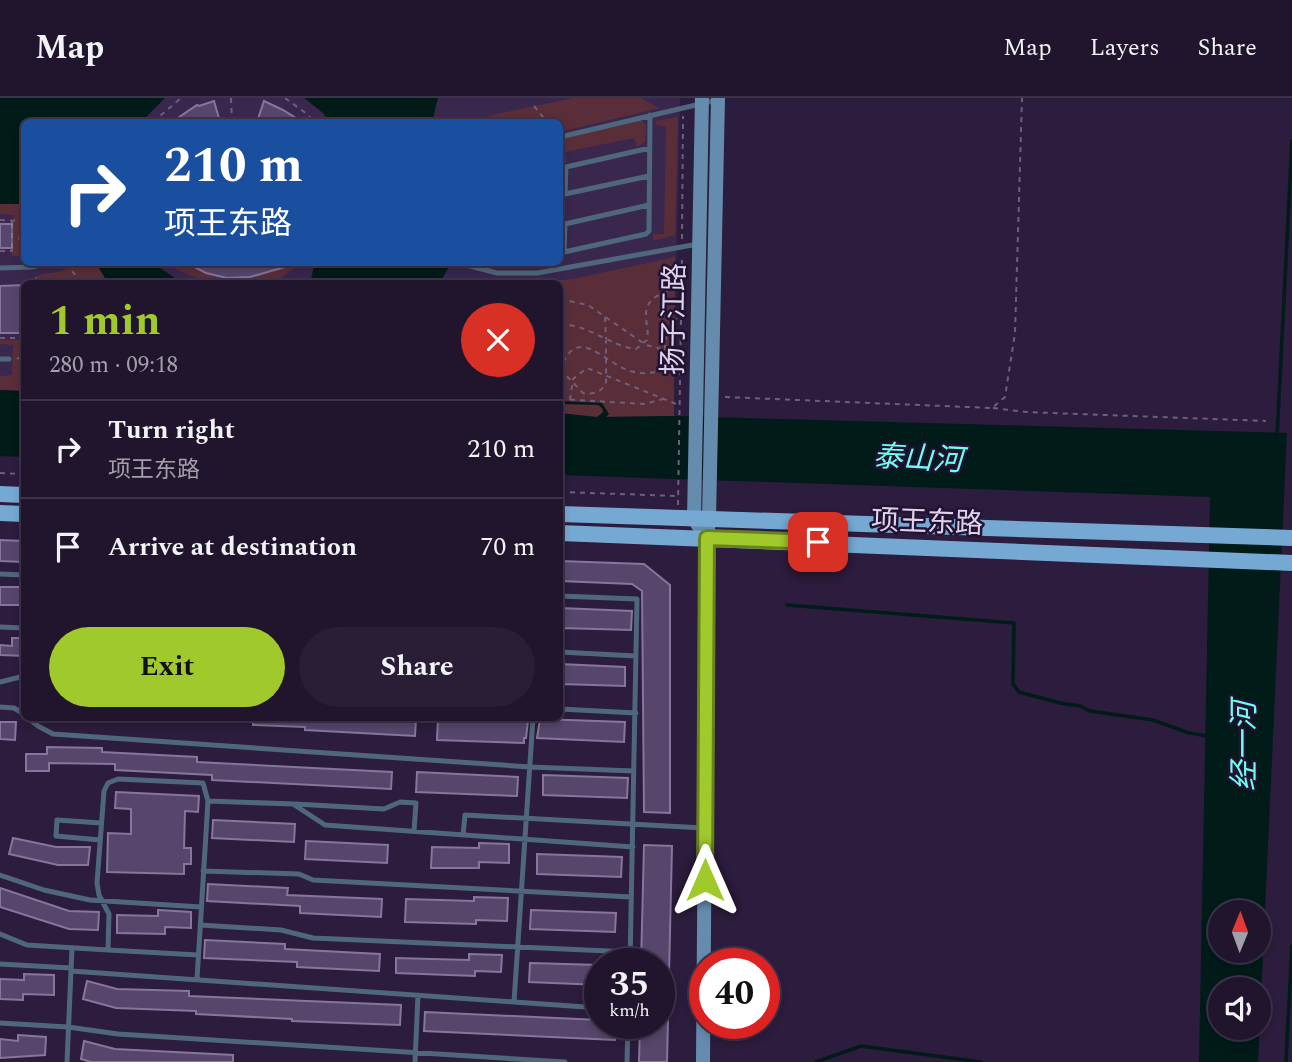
<!DOCTYPE html>
<meta charset="utf-8">
<style>
body{margin:0;font-family:Spectral,"Noto Sans SC",serif;background:#291e36;color:#f1f3f6;height:100vh;display:flex;flex-direction:column;font-size:26px;white-space:nowrap}
*{box-sizing:border-box;margin:0}
p{font-size:23px;color:#a29faa}
.icon{flex:none;width:38px;height:38px;fill:none;stroke:currentColor;stroke-width:2;stroke-linecap:round;stroke-linejoin:round}
.map{position:relative;flex:1;overflow:hidden}
.drawer{position:absolute;left:21px;top:182px;width:542px;height:441px;display:flex;flex-direction:column;background:#21152e;border-radius:10px;box-shadow:0 4px 10px #0003,0 0 0 2px #3e344a}
.drawer>*{flex:none}
.hud{position:absolute;left:21px;top:21px;width:542px;height:147px;border-radius:10px;box-shadow:0 4px 10px #0003,0 0 0 2px #3e344a;background:#1a4fa0;color:#fff;overflow:hidden}
.needle{width:46px;rotate:1deg}
.tools{position:absolute;left:1208px;top:802px;display:grid;gap:14px}
.tools a{display:grid;place-items:center;width:63px;height:63px;border-radius:50%;background:#21152e;box-shadow:0 4px 10px #0003,0 0 0 2px #3e344a;font-size:35px}
.speed{position:absolute;left:584px;top:850px;display:flex;gap:14px;font-size:35px;font-weight:700;text-align:center}
.speed>*{display:grid;place-content:center;width:91px;height:91px;border-radius:50%;background:#21152e;box-shadow:0 4px 10px #0003,0 0 0 2px #3e344a;line-height:1}
.speed small{font-size:18px;font-weight:400}
.speed .limit{border:10px solid #d22;background:#fff;color:#111}
.pin{position:absolute;display:grid;place-items:center;width:60px;height:60px;color:#fff;margin:-30px;border-radius:14px;box-shadow:0 4px 10px #0006}
.me{position:absolute;width:77px;margin:-38px;rotate:0deg;stroke-linejoin:round;filter:drop-shadow(0 0 5px #0008)}
.turn{display:flex;align-items:center;gap:24px;height:147px;padding:0 28px;font-size:32px}
.turn .icon{width:91px;height:91px;stroke-width:2.5}
.turn b{display:block;font-size:49px;line-height:60px}
.round{display:grid;place-items:center;flex:none;width:74px;height:74px;border-radius:37px;background:#291e36}
.summary{display:flex;align-items:center;justify-content:space-between;height:119px;padding:0 28px}
h1{font-size:42px;font-weight:700;line-height:52px;color:#a0c92c}
.action{display:flex;gap:14px;margin-top:auto;padding:14px 28px}
.action a{flex:1;height:80px;border-radius:42px;background:#a0c92c;color:#111;font-size:28px;font-weight:700;line-height:80px;text-align:center}
.action a+a{background:#291e36;color:#f1f3f6}
ul{padding:0;list-style:none}
li{display:flex;align-items:center;gap:21px;height:98px;padding:0 28px;border-top:2px solid #3e344a}
li div{flex:1}
li b{display:block;font-size:26px}
li em{font-style:normal}
header{display:flex;align-items:center;gap:42px;box-sizing:border-box;height:98px;padding:0 35px;background:#21152e;border-bottom:2px solid #3e344a}
header strong{font-size:33px}
nav{display:flex;gap:38px;margin-inline-start:auto;font-size:24px}
.map>svg:first-child{display:block}
</style>
<header>
<strong>Map</strong>
<nav><a>Map</a><a>Layers</a><a>Share</a></nav>
</header>
<div class="map">
<svg width="1292" height="964" viewBox="0 0 1292 964">
<rect width="100%" height="100%" fill="#2c1c3d"/>
<path fill="#39274e" fill-rule="evenodd" d="M0,0h680l-7,318 -82,1 -31,-4v-129h-536v107l-24,-1zM24,24h536v140h-536z"/>
<path fill="#5a2e39" d="M573,0h68l18,10 -99,24v-10h-72v-6z
M678,19l-3,118 -22,6v-7h11l2,-108 -10,-1 -1,-4z
M639,23h4l3,5 -1,16 -8,5 -3,-9 -69,14 2,9 -5,6 -2,22v-48l9,-4z
M0,106h24v52h-12l1,-41 -13,-1z
M675,159l-1,159 -83,1 -31,-4v-129h-38l51,-5z
M83,165h13l12,20h-70v-8l24,-4z
M168,165c22,-2 36,13 59,15 29,3 49,-15 75,-15l-23,16 -13,5 -57,-1 -31,-13z
M0,242h24v51l-24,-1v-14l12,-1 1,-30 -13,-1z"/>
<path fill="#001b18" fill-rule="evenodd" d="M0,0h165l-24,24h-117v82h-24z
M304,0h134l-6,24h-102l-7,-9z
M315,164h136v1l-11,20h-130z
M96,165h57l29,20h-74z
M0,292l24,1v66l-24,-1z
M560,303l42,2 7,11 -3,3 68,-1 613,17 -29,629h-59l11,-565 -650,-22v-62l37,4 6,-5 -1,-4 -4,-3 -38,-1zM1220,814h38v38h-38zM1220,891h38v38h-38z"/>
<g fill="none" stroke-linecap="round" stroke-linejoin="round">
<path stroke="#001b18" stroke-width="3.5" d="M1277,339l15,-296
M787,507l227,18 -1,61 6,8 41,11 20,3 10,5 63,9 36,13 19,3
M816,964l45,-16 120,16
M1286,964l6,-116"/>
</g>
<path fill="#56466b" stroke="#86759c" stroke-width="2" d="M214,3l6,21h-48l25,-17 2,1z
M264,3l19,9 19,12h-45z
M0,126h12v24h-12z
M185,164h106l1,3 -42,12 -23,1 -21,-5z
M24,187v48h-24v-47z
M0,442l24,1v21l-24,-1z
M560,463l84,3 26,21v228l-26,-1 -2,-221 -10,-7 -72,-3z
M0,489h24v18h-24z
M560,510l72,3 -1,19 -71,-2z
M12,540h12v18l-24,-1v-10l12,1z
M560,566l65,3v19l-65,-2z
M253,620l163,1 -1,17 -110,-6v-3l-52,-2z
M438,620l90,3 -2,17h-2v5l-87,-3z
M540,621l85,3 -1,20 -87,-4z
M0,624h16l-1,18 -15,-1z
M47,649l55,1v4l95,5v5l195,10 -1,17 -179,-9v-5l-97,-5v-6l-66,-1v8h-23v-17h21z
M417,674l101,5 -1,19 -101,-4z
M543,677l85,3 -1,20 -84,-3z
M116,694l83,4 -1,16 -13,-1 -1,37h7v16h-7v10l-77,-2 1,-39 23,1v-25l-16,-1z
M213,722l82,4 -1,18 -82,-4z
M13,740l43,9h34l-2,18h-30l-49,-11z
M306,743l82,4 -1,18 -82,-4z
M479,745l30,1v19l-30,-1v6h-48l1,-21 47,1z
M644,747l28,1 -5,216h-28l1,-38h20v-60h-19z
M537,756l85,3 -1,20 -84,-3z
M208,786l80,4 -1,7 95,4 -1,18 -81,-4v-7l-93,-5z
M0,790l69,23 30,1 -1,18 -29,-1 -69,-22z
M474,799l34,1 -1,23 -31,-1v4l-71,-2 1,-23 68,2z
M158,812l33,2v16l-26,-1v7l-48,-1v-18l41,1z
M531,812l85,3 -1,19 -85,-3z
M205,842l80,4v5l95,5 -1,17 -82,-4v-5l-93,-4z
M469,856l33,1 -1,17 -26,-1v5l-79,-3v-15l73,2z
M530,865l70,2v20l-71,-3z
M24,876l30,1v20l-31,-1v6l-23,-1v-20l24,1z
M87,883l30,8 72,2v5l212,9 -1,20 -108,-4v-2l-96,-5v-3l-80,-3 -33,-9z
M425,914l175,8v4h16l-1,16 -191,-9z
M18,937l28,2 -1,18 -45,3v-19l18,2z
M84,943l31,8 118,6v7h-142l-10,-3z"/>
<g fill="none" stroke-linecap="round" stroke-linejoin="round">
<path stroke="#6e607d" stroke-width="2" stroke-dasharray="5 5" stroke-linecap="butt" d="M231,0l1,24
M285,0l22,16 7,8
M534,8l13,16
M153,24l28,-24
M24,120l-5,20 5,12
M0,122l21,1
M682,141l1,-123
M0,153h12v-30
M65,166l18,19
M36,179l2,7
M560,201l28,6 58,40 34,9
M605,219l1,22
M560,229c18,-9 51,20 76,22l11,-9c2,-8 -1,-15 -1,-24 -1,-19 18,-25 34,-27
M0,240h24
M665,252c0,-16 3,-24 15,-35
M17,261l7,-5
M560,274c16,-53 45,-6 74,0 7,2 15,1 22,0 12,-2 12,-10 12,-21
M725,299l267,11 13,-11 10,-64 7,-235
M560,301l85,5 18,-5
M570,302l3,-21 14,-11 92,37
M993,310l33,4 240,9
M0,375l24,1
M560,394l118,4
M678,407l4,-249"/>
<path stroke="#4f677c" stroke-width="5" d="M560,39l157,-37
M649,78l-84,18 1,-27 84,-19
M649,107l-84,19 -1,28 82,-18 3,-3 1,-116
M455,164l42,11h40l161,-29
M0,170l32,-1 24,-5
M0,261h9
M0,476l24,1
M560,498l77,3 -7,365
M0,529l24,1
M560,554l76,4
M0,584l24,-6
M0,609l14,1 10,6
M560,611l76,4
M28,620l10,8 15,8 477,33 104,4
M208,703l85,3 32,21 308,22
M295,706l89,5 16,-7 16,1 -2,28
M463,737l2,-20 238,13
M100,742l-44,-4 1,-16 44,3
M203,773l96,3 14,6 318,17
M0,777l44,15 46,10 111,7
M200,827l81,5 32,8 317,14
M0,836l27,11 81,5 1,-36 -10,-19 -2,-12 7,-92 4,-8 10,-4 85,4 5,18 -11,178
M108,852l90,5
M0,866l71,4
M71,873l443,31 19,-284
M514,904l86,6
M0,925l68,4 50,7 447,28
M67,964l5,-114
M415,964l3,-67
M627,964l1,-38"/>
<path stroke="#658cad" stroke-width="14" d="M700,430l-6,-9 8,-421
M703,964l4,-524 2,-19 9,-421"/>
<path stroke="#75a9d3" stroke-width="16" d="M0,396l24,1
M0,415l24,1
M560,416l732,24
M560,435l732,30"/>
<path stroke="#6e607d" stroke-width="2" stroke-dasharray="5 5" stroke-linecap="butt" d="M560,271l23,24c10,2 19,-1 23,-10v-43"/>
</g>
<g fill="none" stroke-linecap="round" stroke-linejoin="round">
<defs>
<path id="route" d="M705,782l2,-342 111,4"/>
</defs>
<use href="#route" stroke="#68831d" stroke-width="18"/>
<use href="#route" stroke="#a0c92c" stroke-width="12"/>
</g>
<g text-anchor="middle" stroke-width="5" stroke-linejoin="round" paint-order="stroke">
<g font-size="28" fill="#ddd4ea" stroke="#221233">
<text transform="translate(673 221) rotate(-89)" y="10">扬子江路</text>
<text transform="translate(927 423) rotate(2)" y="10">项王东路</text>
</g>
<g font-size="30" font-style="italic" fill="#6effec" stroke="#221233">
<text transform="translate(918 360) rotate(3)" y="10">泰山河</text>
<text transform="translate(1244 648) rotate(-90)" y="10">经一河</text>
</g>
</g>
</svg>
<div class="tools">
<a><svg class="needle" viewBox="-14 -14 28 28"><path d="M0-13l5 13h-10z" fill="#e53935"/><path d="M0 13l5-13h-10z" fill="#a29faa"/></svg></a>
<a><svg class="icon" aria-label="sound" viewBox="0 0 24 24"><path d="M4 9h4l5-4v14l-5-4H4zM17 9q2 3 0 6"/></svg></a>
</div>
<div class="speed"><div>35<small>km/h</small></div><div class="limit">40</div></div>
<div class="pin" style="left:818px;top:444px;background:#d93025"><svg class="icon" aria-label="arrive" viewBox="0 0 24 24"><path d="M6 21V4h12l-3 4 3 4H6"/></svg></div>
<svg class="me" style="left:705px;top:782px" viewBox="-20 -20 40 40"><path d="M0-17L14 15 0 8-14 15z" fill="#a0c92c" stroke="#fff" stroke-width="4"/></svg>
<div class="hud">
<div class="turn"><svg class="icon" aria-label="right" viewBox="0 0 24 24"><path d="M7 20v-9h11M14 6l5 5-5 5"/></svg><div><b>210 m</b>项王东路</div></div>
</div>
<section class="drawer">
<div class="summary"><div><h1>1 min</h1><p>280 m · 09:18</p></div><a class="round" style="background:#d93025;color:#fff"><svg class="icon" aria-label="close" viewBox="0 0 24 24"><path d="M6 6l12 12M18 6L6 18"/></svg></a></div>
<ul>
<li><svg class="icon" aria-label="right" viewBox="0 0 24 24"><path d="M7 20v-9h11M14 6l5 5-5 5"/></svg><div><b>Turn right</b><p>项王东路</p></div><em>210 m</em></li>
<li><svg class="icon" aria-label="arrive" viewBox="0 0 24 24"><path d="M6 21V4h12l-3 4 3 4H6"/></svg><div><b>Arrive at destination</b></div><em>70 m</em></li>
</ul>
<div class="action"><a>Exit</a><a>Share</a></div>
</section>
</div>
